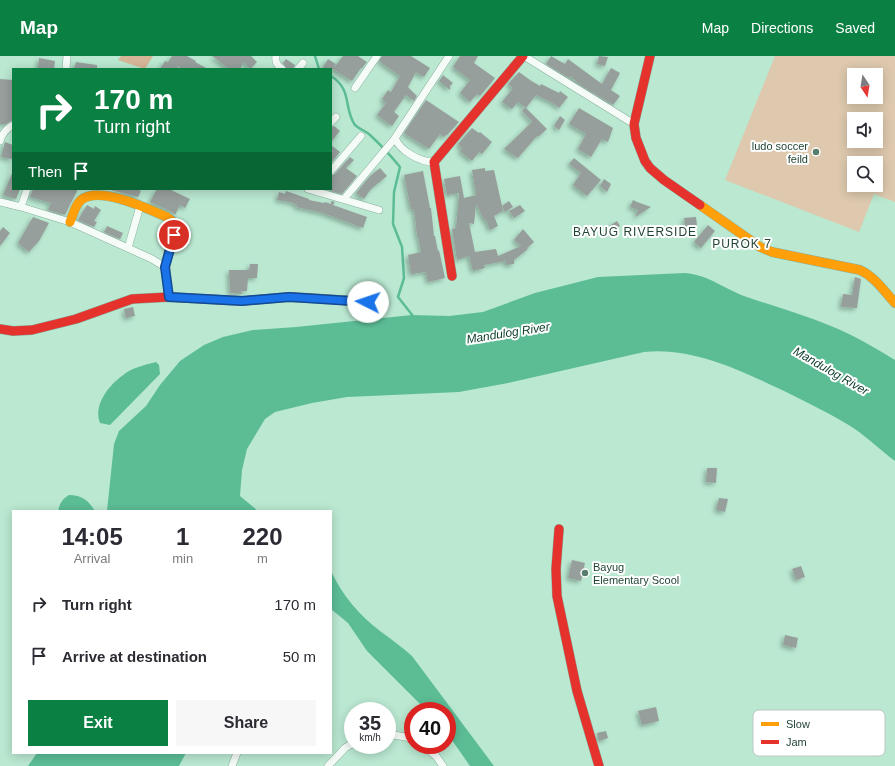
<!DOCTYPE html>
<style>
body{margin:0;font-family:Helvetica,sans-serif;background:#f7f7f7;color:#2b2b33;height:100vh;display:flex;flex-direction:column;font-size:15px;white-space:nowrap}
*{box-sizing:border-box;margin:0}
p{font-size:13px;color:#7c7c81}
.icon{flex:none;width:22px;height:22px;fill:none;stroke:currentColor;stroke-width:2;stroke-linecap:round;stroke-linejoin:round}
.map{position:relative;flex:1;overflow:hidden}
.side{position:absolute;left:12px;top:454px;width:320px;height:244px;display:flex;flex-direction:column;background:#fff;border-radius:0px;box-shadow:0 2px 10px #0003}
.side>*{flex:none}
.hud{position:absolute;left:12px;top:12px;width:320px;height:122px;border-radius:0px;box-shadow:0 2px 10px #0003;background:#0b8043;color:#fff;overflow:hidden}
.needle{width:26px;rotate:168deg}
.tools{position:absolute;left:847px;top:12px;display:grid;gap:8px}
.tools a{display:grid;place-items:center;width:36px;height:36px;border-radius:0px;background:#fff;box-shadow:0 2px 10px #0003;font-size:20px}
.speed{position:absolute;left:344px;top:646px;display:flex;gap:8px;font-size:20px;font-weight:700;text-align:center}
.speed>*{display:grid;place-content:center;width:52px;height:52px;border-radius:50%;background:#fff;box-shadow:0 2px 10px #0003;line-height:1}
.speed small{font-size:10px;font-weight:400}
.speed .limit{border:6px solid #d22;background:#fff;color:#111}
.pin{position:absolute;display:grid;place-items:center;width:34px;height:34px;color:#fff;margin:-17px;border:2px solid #fff;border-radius:50%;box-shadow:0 1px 4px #0007}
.me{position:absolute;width:44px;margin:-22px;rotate:274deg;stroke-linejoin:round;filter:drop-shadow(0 0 3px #0008)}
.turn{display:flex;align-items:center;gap:14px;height:84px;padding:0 16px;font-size:18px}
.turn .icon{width:52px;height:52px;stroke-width:2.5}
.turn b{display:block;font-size:28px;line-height:34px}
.then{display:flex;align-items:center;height:38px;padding:0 16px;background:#0003;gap:8px;font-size:15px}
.eta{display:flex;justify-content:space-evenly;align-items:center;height:68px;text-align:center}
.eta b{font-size:24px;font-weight:700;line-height:28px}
.cta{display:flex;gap:8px;margin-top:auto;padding:8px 16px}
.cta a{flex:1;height:46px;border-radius:0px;background:#0b8043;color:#fff;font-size:16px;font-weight:700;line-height:46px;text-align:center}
.cta a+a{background:#f7f7f7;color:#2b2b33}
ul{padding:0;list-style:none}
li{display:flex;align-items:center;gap:12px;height:52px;padding:0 16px}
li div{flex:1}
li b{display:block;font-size:15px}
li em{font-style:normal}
header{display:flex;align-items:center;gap:24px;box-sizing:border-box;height:56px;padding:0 20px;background:#0b8043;color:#fff}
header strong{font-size:19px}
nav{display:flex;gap:22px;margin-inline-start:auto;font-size:14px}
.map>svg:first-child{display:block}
</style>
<header>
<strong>Map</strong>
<nav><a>Map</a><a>Directions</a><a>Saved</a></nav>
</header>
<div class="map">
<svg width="895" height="710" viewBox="0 0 895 710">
<defs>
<filter id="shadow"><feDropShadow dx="-2.5" dy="2.5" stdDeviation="2" flood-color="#0004"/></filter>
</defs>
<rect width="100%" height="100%" fill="#bae8d1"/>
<path fill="#dec9ae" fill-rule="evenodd" d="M775,0h120v146l-21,-8 -15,38 -134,-52zM854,19h22v22h-22zM854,63h22v22h-22zM854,107h22v22h-22z"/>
<path fill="#d5b697" d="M121,0h32l-8,13 -27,-9z"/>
<path fill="#5cbd95" d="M685,217c23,2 38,15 59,23 29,10 58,18 87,30 22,9 43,21 64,34v101c-16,-12 -31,-27 -48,-37 -22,-13 -45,-24 -67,-35 -43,-20 -89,-42 -136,-37l-136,31 -49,9 -112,5 -35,6 -37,9 -10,7 -18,30 -5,21 -2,26 18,15h-151l7,-67 5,-13 27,-25 14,-21 20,-24 24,-16 19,-8 30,-7 43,-3 116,-12 37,1 34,-4 52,-19 63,-16z
M156,306l3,3 1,9 -50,51 -10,-2c-7,-17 8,-37 22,-47 9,-8 22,-11 34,-14z
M69,439c13,0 20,6 26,16h-37c2,-8 4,-12 11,-16z
M331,515c11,24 28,44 49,60 11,8 22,16 32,25l82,110h-24l-23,-33v-22h-20l-60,-60 -19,-28 -17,-14z
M37,697h149l-7,13h-151z"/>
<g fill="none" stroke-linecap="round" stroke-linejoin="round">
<path stroke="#5cbd95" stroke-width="2.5" d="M315,0l4,13
M331,20c22,14 12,32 24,49 4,4 11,6 15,10 11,10 21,21 30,32l-6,25 -1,32 9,23 2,31 -6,19 15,19"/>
</g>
<path fill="#979f9d" filter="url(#shadow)" d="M172,0h15l9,5 -1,1 13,7h-25l-5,-3 -1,1 4,2h-21l5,-8 3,1z
M212,0h39l6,6 -7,7 -6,-7 -4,7h-11z
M343,0h15l9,6 -5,6h-1l-9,13 -19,-12z
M382,0h29l19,12 -6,9 -8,-5 -8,15 9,9 -3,5 -8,-6 -12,17 5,4 -7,10 -15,-11 9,-12 -4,-4 6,-9 3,2 9,-16 -21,-15z
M460,0h18l-4,7 21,15 -15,18 -3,-2 -7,8 -10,-9 10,-13 -17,-13z
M551,0l14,8 3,-5 34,25 9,-16 9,5 -9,17 9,6 -7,9 -33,-20 -10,-9 -1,2 -23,-14z
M599,0l9,1 -3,9 -8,-2z
M39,2l16,3 -1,8h-16z
M286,3l9,6 -2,4h-6l-4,-6z
M328,3l8,5 -3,5h-11z
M76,6l21,3v4h-23z
M519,16l11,8 10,6 1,-2 18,9 1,-2 8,6 -9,11 -6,-5 -17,-8 -10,13 21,21 -9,8 -1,-1 -19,22 -14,-9 28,-27 -10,-11 3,-4 -7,-5 -6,7 -10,-7 11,-14 -5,-4z
M443,19l10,8 -3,3v4l-11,-9z
M0,23l13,1v40l-7,4h-6z
M426,44l33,22 -12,13h-1l-2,2 -4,-3 -11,15 -25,-16z
M579,52l34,20 -5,14 -6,-3 -11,18 -13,-8 8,-15 -17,-10z
M560,60l5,4 -6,10 -5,-4z
M334,70l6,5 -9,11v-15z
M472,72l7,5 1,-1 12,10 -10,12 -3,-2 -7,9 -12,-10 2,-3 -4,-4z
M5,86l8,3 -1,14 -11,-2z
M331,89l9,7 -9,11z
M350,101l4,3 -8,8 11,8 -15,18 -11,-3v-15l4,-2z
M574,102l27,22 -14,16 -14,-11 8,-12 -12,-9z
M380,112l7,8 -16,13 -7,10 -8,-6 14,-17z
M485,112v3l9,-1 8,36 7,-5 4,6 -8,5 -3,-6 1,5 -9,5 4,10 -8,4 -4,-10 -1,1 -9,-17 -2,20 -5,-1 6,29 21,-3 2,7 23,-10 -7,-6 9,-11 11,13 -7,6 1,1 -14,11v4l-8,1v-4l-22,4 1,3 -12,3 -4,-15 -12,4 -5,-31 4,-1 3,-35 -12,2 -3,-16 16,-3 4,22 12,-3 -4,-25z
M13,115v18h7l-4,10 -13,-4z
M423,115l7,37h1l3,28h1l3,15 1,-1 6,28 -17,4 -2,-10 -15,2 -3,-19 13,-3 -3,-16h-1l-3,-27 -3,1 -7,-35z
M604,123l7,5 -4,8 -7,-6z
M33,133h45l-13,26 -17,-5 3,-7 -21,-6z
M107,133h30l4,2 -3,6z
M157,133h12l21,10 -5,9 -5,-3 -5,10 -5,-4 -20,-9z
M286,135l23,8v1l15,3 1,-1 6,2v-3l4,1 -2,3 34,12 -4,11 -40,-15 -27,-6 1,-2 -7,-3 -13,-2 2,-8 6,2z
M633,144l4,2 14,5 -16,10 3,-7 -8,-3z
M87,149l7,4 1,-3 6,4 -7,11 3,1 -3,5 -16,-7z
M520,149l5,6 -11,7 -5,-7z
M33,161l16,6 -10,18 -10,11 -11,-9z
M696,161l1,8 -12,1 -1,-8z
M617,165l3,5 -8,5 -3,-5z
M708,169l7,6 -14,17 -7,-6z
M107,170l16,7 -3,6 -16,-7z
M3,171l7,6 -10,13v-15z
M250,208h8l-1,14h-9l-1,13h-6l1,3 -12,-1 -1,-23h20z
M855,221l6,2 -4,29 -16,-1 2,-13 9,1z
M133,251l2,9 -9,2 -2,-9z
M707,412h10l-1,15 -10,-1z
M719,442l9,1 -3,13 -9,-2z
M572,504l13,3 -4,18 -13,-3z
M801,510l4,11 -9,3 -4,-11z
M785,579l13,3 -2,10 -13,-3z
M656,651l3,14 -17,4 -4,-14z
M606,675l2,7 -9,3 -2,-8z"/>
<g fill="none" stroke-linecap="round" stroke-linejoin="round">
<defs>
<path id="street" d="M276,0c-1,6 1,9 6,13
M524,0l110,68
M66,13l1,-13
M298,13l5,-6
M355,32l22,-32
M331,66l5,-5
M0,85c2,-7 6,-12 13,-16
M434,106c-14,0 -34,-11 -39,-24l54,-82
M331,115l30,-35
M308,133l71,21
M344,143l52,-62
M0,146l21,5 49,15 82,37 13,8 4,30
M21,151l6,-18
M128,192l12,-42
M387,678l19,3 7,3
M422,689l14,11 7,10
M232,710l5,-13
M328,710l17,-18 8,-5"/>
<path id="slow" d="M700,149l60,42 12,5 88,18c15,7 24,21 35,33
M70,166c3,-7 5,-17 11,-22 18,-15 67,9 86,17l5,4 3,8 -10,38
M309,242l59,4"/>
<path id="jam" d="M650,0l-16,68 2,14 9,23 5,7 14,12 36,25
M452,220l-18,-114 89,-106
M0,273l13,2 19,-1 44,-11 56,-20 37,-2 73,4 47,-4 20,1
M559,473l-3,40 1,27 20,95 22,75"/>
</defs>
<use href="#street" stroke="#89af9d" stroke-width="8"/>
<use href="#slow" stroke="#89af9d" stroke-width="10"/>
<use href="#jam" stroke="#89af9d" stroke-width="10"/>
<use href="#street" stroke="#f5fcf8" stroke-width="7"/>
<use href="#slow" stroke="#ff9f0a" stroke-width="9"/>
<use href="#jam" stroke="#e5322d" stroke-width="9"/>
</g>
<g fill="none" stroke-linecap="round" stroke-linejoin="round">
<defs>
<path id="route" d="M174,179l-9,32 4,30 73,4 47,-4 79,5"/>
</defs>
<use href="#route" stroke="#114b97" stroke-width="10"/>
<use href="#route" stroke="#1a73e8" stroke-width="7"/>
</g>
<g fill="#577e6c" stroke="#fff" stroke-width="1.5">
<circle cx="816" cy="96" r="4"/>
<circle cx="585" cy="517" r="4"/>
</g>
<g text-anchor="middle" stroke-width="4" stroke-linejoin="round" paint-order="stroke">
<g font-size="11" fill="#214535" stroke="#fff" text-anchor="end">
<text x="808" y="94">ludo soccer<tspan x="808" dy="13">feild</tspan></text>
<text x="593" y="515" text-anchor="start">Bayug<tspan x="593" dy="13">Elementary Scool</tspan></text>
</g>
<g font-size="12" letter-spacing="1" fill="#214535" stroke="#fff">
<text x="635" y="180">BAYUG RIVERSIDE</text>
<text x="742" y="192">PUROK 7</text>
</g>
<g font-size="12" font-style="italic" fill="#11412e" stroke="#fff">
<text transform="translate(508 277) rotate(-9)" y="4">Mandulog River</text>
<text transform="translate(831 315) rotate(30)" y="4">Mandulog River</text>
</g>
</g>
<rect x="753" y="654" width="132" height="46" rx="6" fill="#fff" stroke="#bcc7c2" stroke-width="1"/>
<rect x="761" y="666" width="18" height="4" fill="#ff9f0a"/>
<rect x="761" y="684" width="18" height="4" fill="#e5322d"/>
<g font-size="11" fill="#214535">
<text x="786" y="672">Slow</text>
<text x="786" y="690">Jam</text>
</g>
</svg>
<div class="tools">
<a><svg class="needle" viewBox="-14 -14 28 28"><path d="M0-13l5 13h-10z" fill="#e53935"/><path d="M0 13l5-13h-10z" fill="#7c7c81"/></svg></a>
<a><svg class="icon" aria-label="sound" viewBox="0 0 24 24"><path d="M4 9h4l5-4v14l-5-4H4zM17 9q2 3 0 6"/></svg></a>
<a><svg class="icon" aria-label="search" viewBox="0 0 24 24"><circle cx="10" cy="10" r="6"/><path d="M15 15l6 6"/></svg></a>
</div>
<div class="speed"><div>35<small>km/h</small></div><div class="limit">40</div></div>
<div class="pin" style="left:174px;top:179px;background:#d93025"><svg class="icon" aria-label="arrive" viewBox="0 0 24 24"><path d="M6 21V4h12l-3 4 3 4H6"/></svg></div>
<svg class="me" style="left:368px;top:246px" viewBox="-20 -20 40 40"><circle r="19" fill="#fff"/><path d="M0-13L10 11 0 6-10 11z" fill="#1a73e8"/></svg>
<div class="hud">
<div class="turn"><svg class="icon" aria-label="right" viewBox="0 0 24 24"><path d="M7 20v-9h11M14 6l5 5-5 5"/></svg><div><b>170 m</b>Turn right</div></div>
<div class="then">Then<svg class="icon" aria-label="arrive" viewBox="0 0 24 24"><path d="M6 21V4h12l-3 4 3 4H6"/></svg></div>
</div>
<section class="side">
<div class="eta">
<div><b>14:05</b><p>Arrival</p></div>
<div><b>1</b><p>min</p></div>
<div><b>220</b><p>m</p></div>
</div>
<ul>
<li><svg class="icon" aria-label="right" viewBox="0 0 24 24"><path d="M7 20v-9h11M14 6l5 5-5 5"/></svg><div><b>Turn right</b></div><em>170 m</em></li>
<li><svg class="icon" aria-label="arrive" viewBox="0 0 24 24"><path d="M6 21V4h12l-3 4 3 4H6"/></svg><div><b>Arrive at destination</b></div><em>50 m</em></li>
</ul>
<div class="cta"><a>Exit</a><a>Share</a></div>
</section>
</div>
